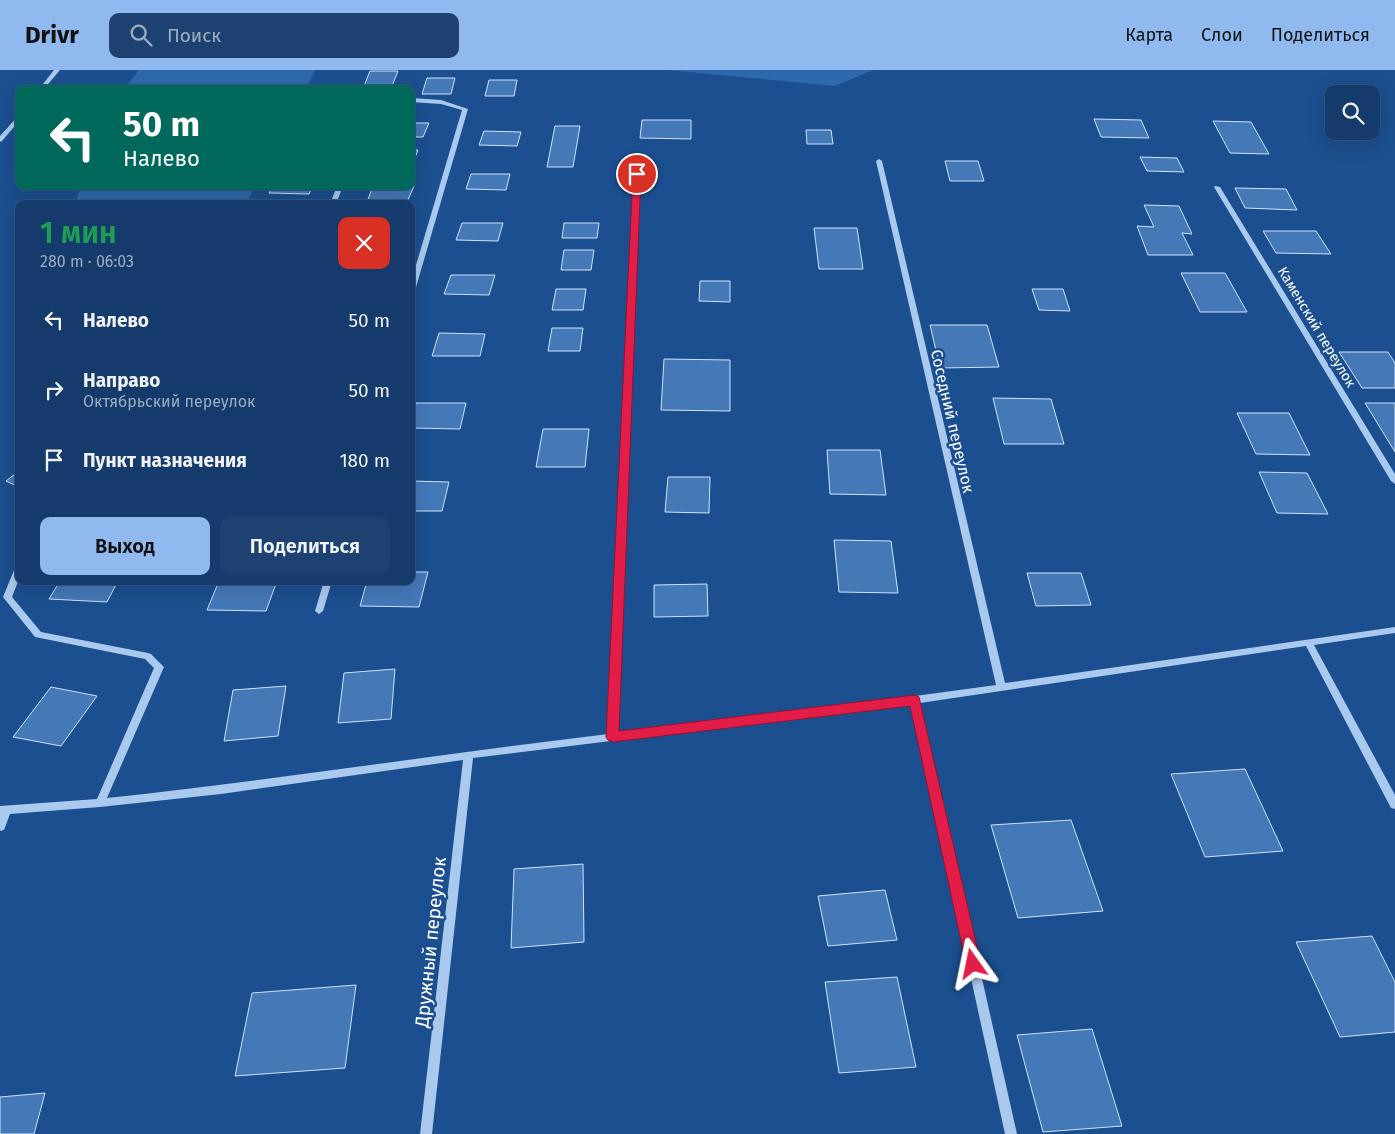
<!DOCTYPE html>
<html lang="ru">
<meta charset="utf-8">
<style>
body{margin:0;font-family:"Fira Sans",sans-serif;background:#1d4271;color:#f1f3f6;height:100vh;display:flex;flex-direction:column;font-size:19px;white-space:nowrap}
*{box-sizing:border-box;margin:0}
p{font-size:16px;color:#9dadc1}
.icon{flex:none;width:28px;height:28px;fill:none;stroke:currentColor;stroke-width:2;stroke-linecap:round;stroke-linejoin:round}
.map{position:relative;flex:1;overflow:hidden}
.side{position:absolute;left:15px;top:130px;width:400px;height:385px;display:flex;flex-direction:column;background:#143b6b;border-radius:10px;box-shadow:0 5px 20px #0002,0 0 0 1px #33557e}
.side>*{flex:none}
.guide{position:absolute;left:15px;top:15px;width:400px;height:105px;border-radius:10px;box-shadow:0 5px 20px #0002,0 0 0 1px #33557e;background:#00695c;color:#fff;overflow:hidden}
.tools{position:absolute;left:1325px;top:15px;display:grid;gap:10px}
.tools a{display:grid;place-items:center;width:55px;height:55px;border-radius:10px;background:#143b6b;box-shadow:0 5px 20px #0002,0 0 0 1px #33557e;font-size:25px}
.pin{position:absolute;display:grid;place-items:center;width:42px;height:42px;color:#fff;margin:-21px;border:2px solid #fff;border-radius:50%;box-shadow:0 1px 5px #0007}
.me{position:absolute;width:55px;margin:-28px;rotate:348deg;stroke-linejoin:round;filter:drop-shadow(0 0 4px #0008)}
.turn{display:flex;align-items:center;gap:18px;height:105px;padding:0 25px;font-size:22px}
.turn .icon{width:65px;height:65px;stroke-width:2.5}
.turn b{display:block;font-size:35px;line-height:42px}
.round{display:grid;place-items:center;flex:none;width:52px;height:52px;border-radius:10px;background:#1d4271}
.overview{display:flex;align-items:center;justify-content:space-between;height:85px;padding:0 25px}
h1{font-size:30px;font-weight:600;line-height:38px;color:#1e9e55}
.action{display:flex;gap:10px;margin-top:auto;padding:10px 25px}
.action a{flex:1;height:58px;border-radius:10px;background:#90b9f0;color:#111;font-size:20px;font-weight:600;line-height:58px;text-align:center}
.action a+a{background:#1d4271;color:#f1f3f6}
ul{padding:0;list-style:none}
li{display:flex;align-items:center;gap:15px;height:70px;padding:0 25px}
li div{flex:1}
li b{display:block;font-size:19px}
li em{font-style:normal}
header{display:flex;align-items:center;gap:30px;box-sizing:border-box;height:70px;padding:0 25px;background:#90b9f0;color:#111}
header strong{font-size:24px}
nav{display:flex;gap:28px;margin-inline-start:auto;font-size:18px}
.search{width:350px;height:45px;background:#1d4271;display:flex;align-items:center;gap:12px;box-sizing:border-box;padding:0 18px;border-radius:10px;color:#9dadc1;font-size:19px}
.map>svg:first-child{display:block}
</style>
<header>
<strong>Drivr</strong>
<div class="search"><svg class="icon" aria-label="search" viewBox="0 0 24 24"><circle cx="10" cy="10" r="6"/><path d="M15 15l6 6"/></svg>Поиск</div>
<nav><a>Карта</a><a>Слои</a><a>Поделиться</a></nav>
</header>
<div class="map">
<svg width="1395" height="1064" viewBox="0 0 1395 1064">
<rect width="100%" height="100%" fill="#1b4f8f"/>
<path fill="#2e69ad" d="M139,0h176l-9,19h-182z
M668,0h205l-38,16z
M81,116h174l-9,18h-171z"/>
<path fill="#4478b7" stroke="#cfe3fa" d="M370,1h28l-6,15h-28z
M427,8h28l-4,16h-29z
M489,10h28l-3,16h-29z
M1094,49l47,1 8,18 -48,-1z
M642,50h49v19l-51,-1z
M1213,51l38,1 18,32 -39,-1z
M411,53h18l-6,14h-12z
M555,56h25l-7,41h-26z
M806,60h25l2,14h-26z
M484,61l37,1 -4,14 -38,-1z
M411,80h7l-6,15h-1z
M1140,87l37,1 7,14 -37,-1z
M945,91h33l6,20h-34z
M471,104h39l-4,16 -40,-1z
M273,116h40l-4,8 -40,-1z
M373,116h41l-7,16h-40z
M1235,118l51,1 11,21 -52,-2z
M1144,135l35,1 13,28 -10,-1 11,22h-45l-11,-29 17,1z
M462,153h41l-5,18 -42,-1z
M564,153h35l-2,15h-35z
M814,158h43l6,41h-44z
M1263,161h53l15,23 -55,-1z
M564,180h30l-3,20h-30z
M1181,203h44l22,39h-47z
M451,205h44l-6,20 -45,-1z
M700,211h30v21l-31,-1z
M556,219h30l-3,21h-31z
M1032,219h31l7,22 -31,-1z
M930,255h57l12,42 -59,1z
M552,258h31l-3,23h-32z
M439,263l46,1 -5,22h-48z
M1339,282h49l7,11v25h-33z
M664,289l66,1v51l-69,-1z
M993,328l58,1 13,45h-60z
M416,333h50l-6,26 -49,-1v-8z
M1365,333h30v49z
M1237,343h52l21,42 -54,-1z
M543,359h46l-4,38h-49z
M827,380h53l6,45 -56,-1z
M19,401v16l-13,-6z
M1259,402l48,1 21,41 -51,-1z
M668,407h42l-1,36 -44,-1z
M411,411l38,1 -7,29h-31z
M834,470l57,1 7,52 -59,-1z
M411,502h17l-9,35 -59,-1 7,-25h44z
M1027,503h54l10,32 -55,1z
M60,511h58l-11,21 -58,-3z
M219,511h58l-11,30 -59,-1z
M707,514l1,32 -54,1v-32z
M395,599l-4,50 -53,4 6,-50z
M286,616l-8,50 -54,5 9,-51z
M51,617l46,9 -36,50 -48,-9z
M1245,699l38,82 -78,6 -34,-83z
M1071,750l32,91 -85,7 -27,-93z
M583,794l1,78 -73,6 3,-79z
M885,820l12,50 -69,6 -10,-50z
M1372,866l23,46v50l-55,5 -44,-95z
M897,907l19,90 -77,6 -14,-91z
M356,915l-11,83 -110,8 17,-83z
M1092,959l30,97 -79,6 -26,-97z
M45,1023l-11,41h-34v-37z"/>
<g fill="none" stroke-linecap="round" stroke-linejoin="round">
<path fill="#a9c9ee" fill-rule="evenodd" d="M54,0h6l-16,19h-5z
M411,28l30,2 27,9 -54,185 -3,2v-14l51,-172 -21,-6 -30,-2z
M19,45v6l-17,20 -2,1v-6z
M638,83l3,2 -23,578 297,-37 81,-11 -120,-524 3,-2 3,2 123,522 390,-56v6l-81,12 81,150v14l-4,-1 -85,-162 -386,57 97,431h-12l-94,-430 -438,54 -41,376h-12l43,-374 -242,34 -121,13 -90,7 -6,16 -4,1v-25l97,-7 57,-131 -9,-9 -110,-22 -32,-40 12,-29 4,-3v14l-7,18 29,35 107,21 3,1 13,13 -57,131c168,-18 334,-44 501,-64l27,-579z
M337,116h6l-7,18h-6z
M1215,116l5,1 175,287v10l-4,-3 -177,-294z
M324,511h8l-9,30 -4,3 -4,-3z"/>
</g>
<path fill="#e11d48" stroke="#92132f" d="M637,101l4,3 -22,557 296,-36 4,2 62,267 -3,5 -5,2 -5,-2 -2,-5 -56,-258 -297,36 -5,-2 -2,-3 27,-563z"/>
<g text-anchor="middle" stroke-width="5" stroke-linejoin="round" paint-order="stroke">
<g font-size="14" fill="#fff" stroke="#1b4f8f">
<text transform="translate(1317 257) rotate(59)" y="5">Каменский переулок</text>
</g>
<g font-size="16" fill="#fff" stroke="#1b4f8f">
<text transform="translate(953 351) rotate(77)" y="6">Соседний переулок</text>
</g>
<g font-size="19" fill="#fff" stroke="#1b4f8f">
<text transform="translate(430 872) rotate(-84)" y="7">Дружный переулок</text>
</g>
</g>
</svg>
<div class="tools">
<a><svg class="icon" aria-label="search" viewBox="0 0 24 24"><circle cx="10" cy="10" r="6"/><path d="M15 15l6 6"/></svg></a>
</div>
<div class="pin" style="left:637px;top:104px;background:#d93025"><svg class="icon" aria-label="arrive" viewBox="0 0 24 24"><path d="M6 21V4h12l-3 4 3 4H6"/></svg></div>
<svg class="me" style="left:973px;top:894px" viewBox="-20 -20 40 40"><path d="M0-17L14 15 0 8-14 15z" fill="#e11d48" stroke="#fff" stroke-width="4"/></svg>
<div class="guide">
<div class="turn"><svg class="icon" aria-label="left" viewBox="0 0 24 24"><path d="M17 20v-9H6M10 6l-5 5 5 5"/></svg><div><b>50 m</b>Налево</div></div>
</div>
<section class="side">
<div class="overview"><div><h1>1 мин</h1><p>280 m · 06:03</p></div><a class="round" style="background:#d93025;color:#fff"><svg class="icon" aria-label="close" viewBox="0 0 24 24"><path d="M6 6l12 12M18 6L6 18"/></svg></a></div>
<ul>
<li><svg class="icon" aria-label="left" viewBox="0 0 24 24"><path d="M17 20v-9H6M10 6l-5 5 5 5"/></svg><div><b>Налево</b></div><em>50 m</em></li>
<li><svg class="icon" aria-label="right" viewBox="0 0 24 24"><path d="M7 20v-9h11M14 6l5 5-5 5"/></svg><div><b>Направо</b><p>Октябрьский переулок</p></div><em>50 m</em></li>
<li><svg class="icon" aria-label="arrive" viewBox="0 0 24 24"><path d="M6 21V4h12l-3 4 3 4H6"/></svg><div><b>Пункт назначения</b></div><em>180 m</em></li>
</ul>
<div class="action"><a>Выход</a><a>Поделиться</a></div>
</section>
</div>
